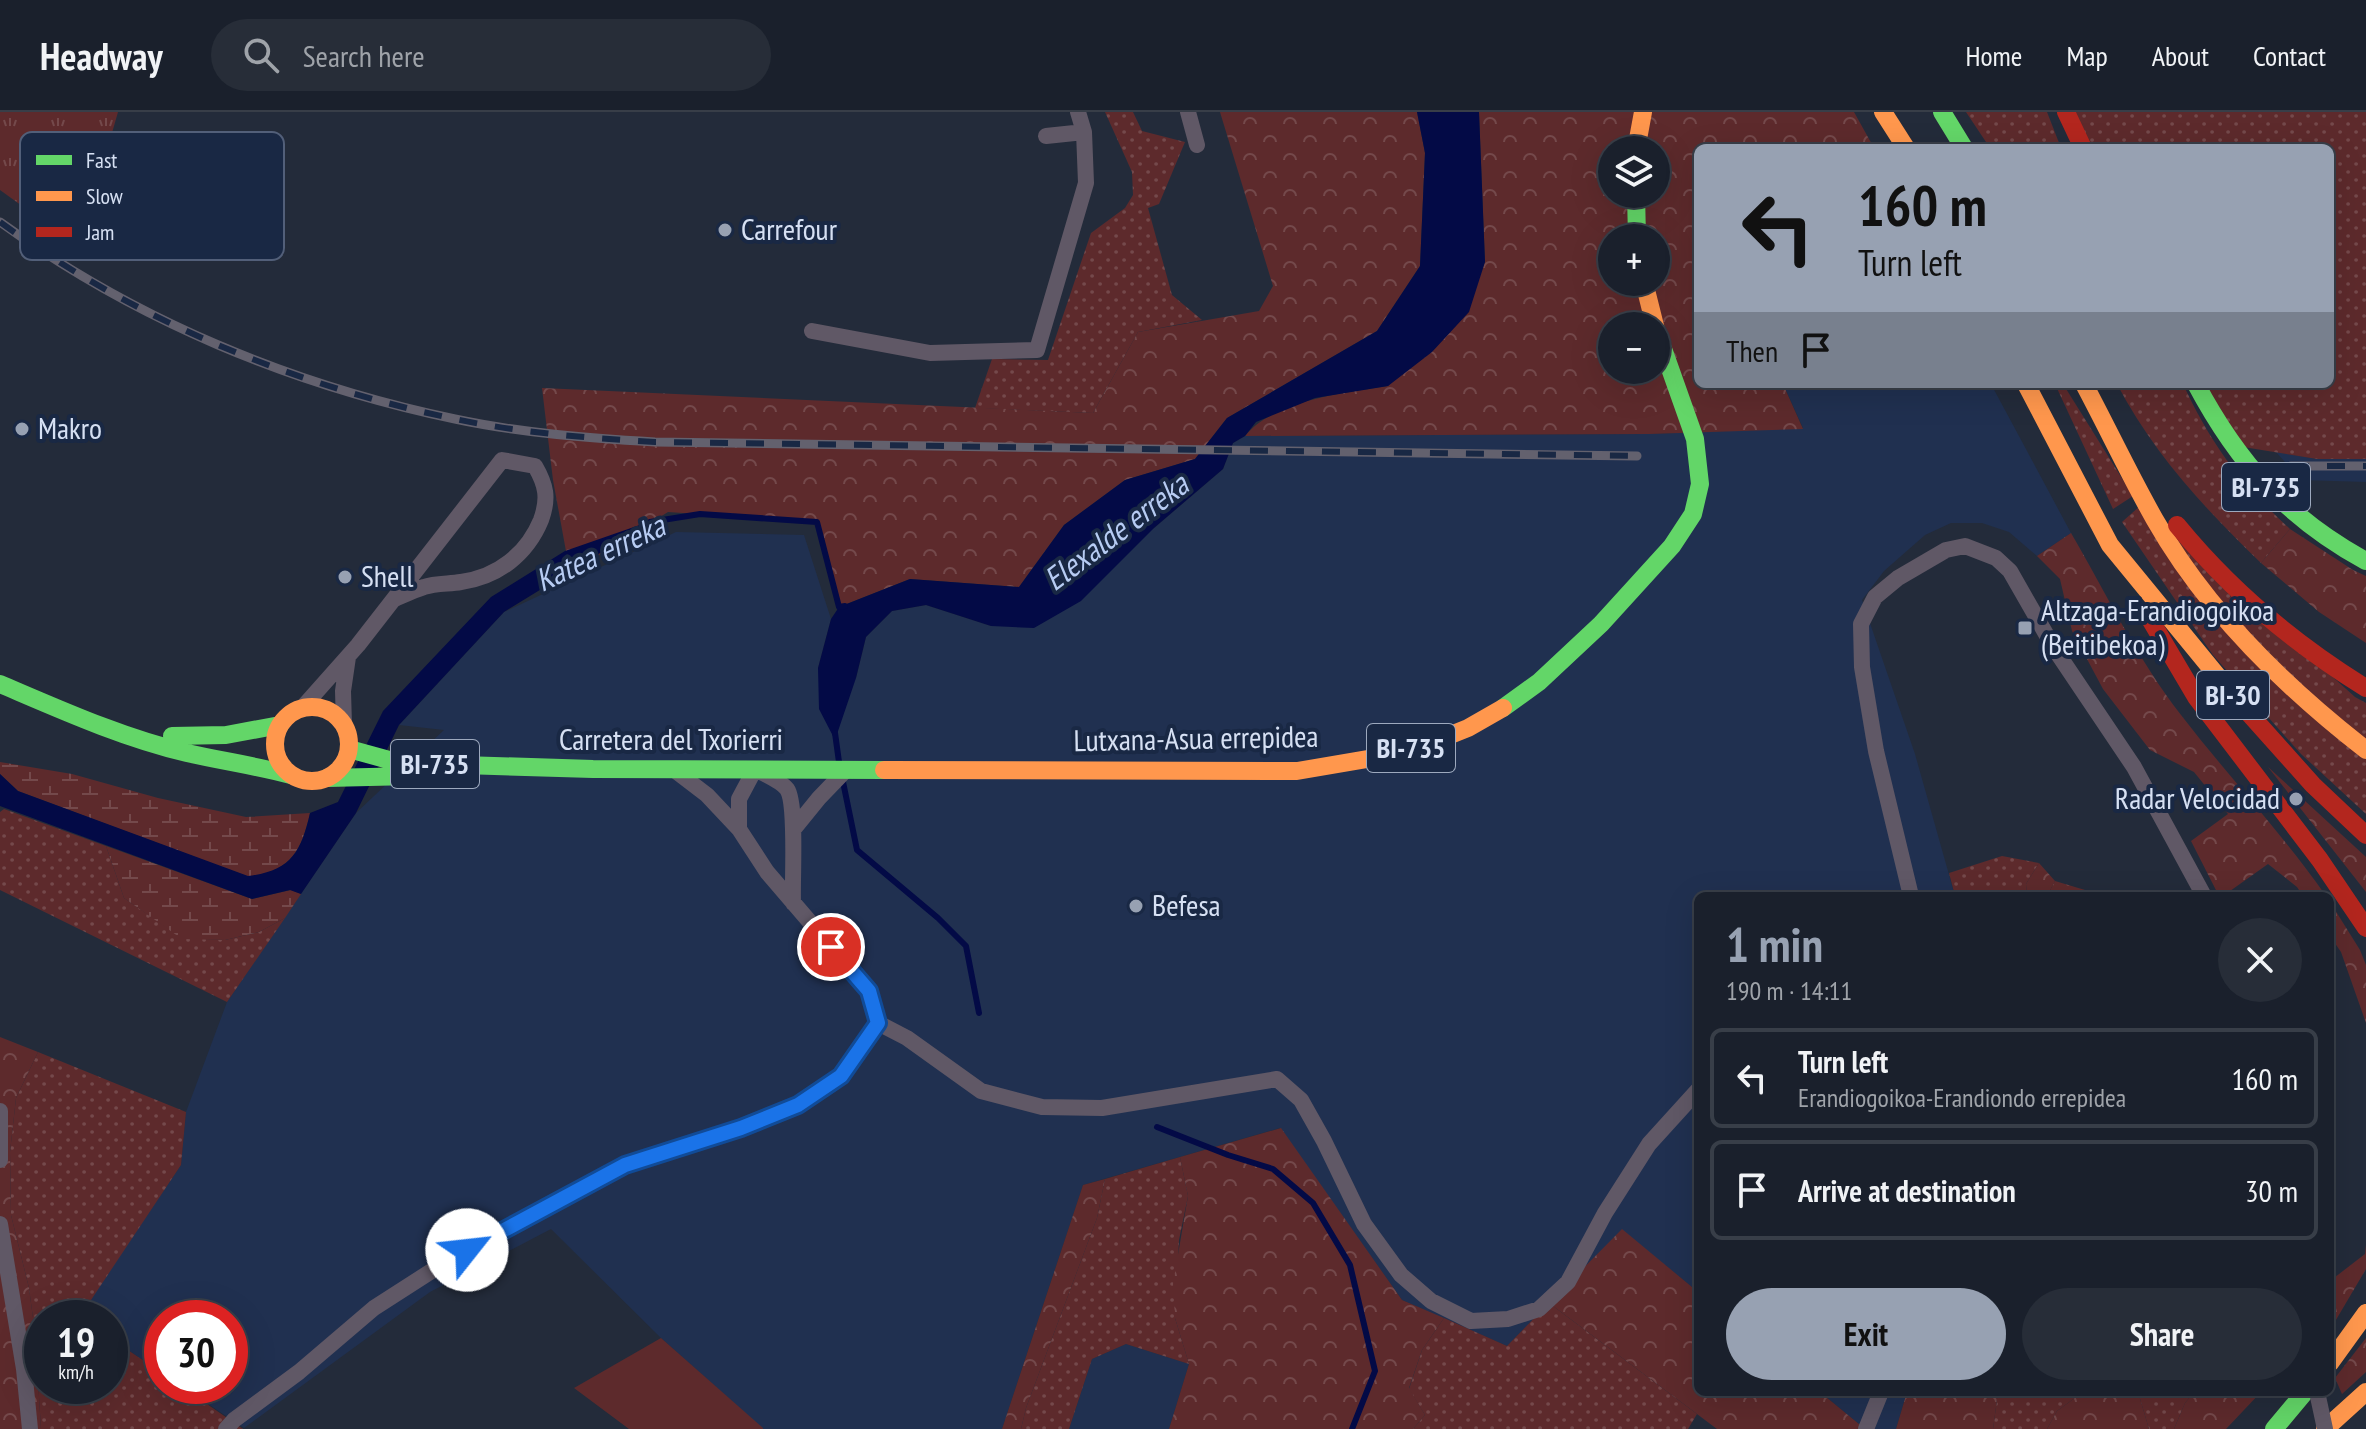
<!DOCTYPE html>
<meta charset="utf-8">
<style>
body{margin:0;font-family:"PT Sans Narrow",sans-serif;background:#272d38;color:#f1f3f6;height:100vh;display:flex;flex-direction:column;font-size:30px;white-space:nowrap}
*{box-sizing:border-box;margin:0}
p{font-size:26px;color:#9fa3a9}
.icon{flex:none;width:44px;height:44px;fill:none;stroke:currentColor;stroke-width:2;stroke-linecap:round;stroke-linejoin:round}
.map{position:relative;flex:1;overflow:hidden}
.drawer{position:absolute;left:1694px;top:780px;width:640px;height:504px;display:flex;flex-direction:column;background:#1a202c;border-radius:12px;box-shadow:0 8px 32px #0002,0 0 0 2px #383e48}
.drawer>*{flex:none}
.guide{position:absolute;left:1694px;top:32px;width:640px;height:244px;border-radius:12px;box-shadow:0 8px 32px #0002,0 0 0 2px #383e48;background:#97a1b2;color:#111;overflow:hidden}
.controls{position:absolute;left:1598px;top:24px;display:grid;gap:16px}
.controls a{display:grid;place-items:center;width:72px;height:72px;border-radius:50%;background:#1a202c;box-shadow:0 8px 32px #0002,0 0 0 2px #383e48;font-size:40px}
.speed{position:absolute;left:24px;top:1188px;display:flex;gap:16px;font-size:40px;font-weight:700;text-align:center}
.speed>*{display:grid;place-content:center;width:104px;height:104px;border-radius:50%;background:#1a202c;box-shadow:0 8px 32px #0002,0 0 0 2px #383e48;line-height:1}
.speed small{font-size:20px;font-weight:400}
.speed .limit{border:12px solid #d22;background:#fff;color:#111}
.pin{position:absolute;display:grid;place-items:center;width:68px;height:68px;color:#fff;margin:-34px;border:4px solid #fff;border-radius:50%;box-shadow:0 2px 8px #0007}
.me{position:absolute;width:88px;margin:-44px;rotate:61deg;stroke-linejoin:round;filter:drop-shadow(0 0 6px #0008)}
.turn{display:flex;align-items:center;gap:28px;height:168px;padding:0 32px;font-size:36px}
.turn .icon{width:104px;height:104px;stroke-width:2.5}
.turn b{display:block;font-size:56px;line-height:68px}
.then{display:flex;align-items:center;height:76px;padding:0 32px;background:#0003;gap:16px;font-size:30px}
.round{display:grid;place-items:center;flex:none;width:84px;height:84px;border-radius:42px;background:#272d38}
.summary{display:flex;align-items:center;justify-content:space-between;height:136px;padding:0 32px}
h1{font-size:48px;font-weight:700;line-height:60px;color:#97a1b2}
.action{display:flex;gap:16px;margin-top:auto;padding:16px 32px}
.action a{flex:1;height:92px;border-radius:48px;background:#97a1b2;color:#111;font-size:32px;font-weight:700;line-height:92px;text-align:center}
.action a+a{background:#272d38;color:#f1f3f6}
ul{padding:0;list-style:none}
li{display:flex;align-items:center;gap:24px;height:100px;margin:0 16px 12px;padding:0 16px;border:4px solid #383e48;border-radius:12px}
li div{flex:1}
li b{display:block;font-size:30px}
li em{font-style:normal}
header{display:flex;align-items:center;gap:48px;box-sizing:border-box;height:112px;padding:0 40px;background:#1a202c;border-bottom:2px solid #383e48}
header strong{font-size:38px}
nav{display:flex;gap:44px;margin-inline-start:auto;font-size:28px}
.search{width:560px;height:72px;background:#272d38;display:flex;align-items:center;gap:20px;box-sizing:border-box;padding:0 28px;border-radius:44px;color:#9fa3a9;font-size:30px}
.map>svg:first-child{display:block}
</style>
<header>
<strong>Headway</strong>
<div class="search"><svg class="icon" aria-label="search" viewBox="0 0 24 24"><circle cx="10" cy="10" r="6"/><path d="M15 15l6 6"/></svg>Search here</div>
<nav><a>Home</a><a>Map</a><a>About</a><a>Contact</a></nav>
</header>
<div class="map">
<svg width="2366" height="1317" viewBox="0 0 2366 1317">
<defs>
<pattern id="grass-dots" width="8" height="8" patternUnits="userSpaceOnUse" patternTransform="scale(2)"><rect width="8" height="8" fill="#5d2a2c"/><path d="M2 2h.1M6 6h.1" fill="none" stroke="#74494b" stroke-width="1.8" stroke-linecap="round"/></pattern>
<pattern id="forest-crowns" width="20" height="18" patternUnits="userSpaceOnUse" patternTransform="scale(2)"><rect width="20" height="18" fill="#5d2a2c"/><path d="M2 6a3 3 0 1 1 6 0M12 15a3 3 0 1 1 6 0" fill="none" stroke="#74494b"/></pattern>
<pattern id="wetland-marsh" width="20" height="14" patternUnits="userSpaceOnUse" patternTransform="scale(2)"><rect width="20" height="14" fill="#5d2a2c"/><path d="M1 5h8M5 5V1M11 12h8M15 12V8" fill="none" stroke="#74494b"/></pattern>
<pattern id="park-tufts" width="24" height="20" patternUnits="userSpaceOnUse" patternTransform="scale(2)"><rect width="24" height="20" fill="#5d2a2c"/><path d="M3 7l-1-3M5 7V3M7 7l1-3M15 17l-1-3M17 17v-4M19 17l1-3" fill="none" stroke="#74494b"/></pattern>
</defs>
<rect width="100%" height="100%" fill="#232b3a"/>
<path fill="#203050" d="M1783,272h208l80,149 -34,23 -28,-24 -27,-9h-31l-26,12 -41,36 -22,29 53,154 40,142h-257v396l-76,-62 -115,116 -105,-46 -122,-172 -197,57 -81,244h-239l-102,-91 -110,-109 -121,63 -186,136 -63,-42h49v-68h-68v55l-52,-35v-20l-32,-1 103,-152 5,-53 41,-110 129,-189 88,-83 -45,-5 105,-113 172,-80 128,3 27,84 -13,49 38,10 10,-41 26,-26 34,-6 65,21 163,-98 69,-59 10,-26 12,-7 404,-2 154,-6z
M2276,340l41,7h49v23l-65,-2z
M1126,1232l63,20 -20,65h-100l23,-70z
M1820,1280h87l-11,37h-31z"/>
<path fill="url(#grass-dots)" d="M1105,0h28l9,19 43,11 -26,62 -11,4 24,87 30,25 -64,12 -45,81 -118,-5 17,-49 56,1 43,-127 34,-25 8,-13 -1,-23z
M1966,0h81l14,36h-71z
M2066,0h300v347h-49l-86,-14 -35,-61h134v-236h-247z
M2055,272h8l70,112 -20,13z
M2117,272h66c29,62 57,99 107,145l-29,34c-56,-54 -108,-110 -144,-179z
M2141,393l214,192 11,6v111l-65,-60 -88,-99 -91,-133z
M4,697l102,37 18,52 58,40 43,2 34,-8 26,-14 -58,84 -227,-112v-78z
M2002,744l37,7 -13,21 1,12h-72l-6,-23z
M2055,769l40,12 1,3h-49z
M38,940l148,60 -5,53 -102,153h-37v68h68v-48l52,35v13h19l62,43h-202l-6,-96 -6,-45 -18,-73 -1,-63 6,-54z
M1180,1045l8,39 -9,44 -4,78 14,46 -63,-20 -34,15 -23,70h-48l5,-21 71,-190 8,-39z
M1549,1191l148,111 -9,15h-275l12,-14 -16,-26 13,-39 22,-32 63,28z
M1998,1280h85l-26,19 -10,18h-54z
M2138,1280h56l-9,11 -11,26h-25z"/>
<path fill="url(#forest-crowns)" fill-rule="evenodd" d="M1220,0h197l8,41 -5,113 -43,65 -150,87 -32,41 -70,21 -61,45 -45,62 -109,-8 -71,28 -23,-85 -148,-10 -98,61 -17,-93 -11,-92 551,25 45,-81 121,-21 14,-25z
M1479,0h375l20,36h-176v236h85l20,45 -154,5 -404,2c29,-36 99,-43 143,-50l97,-124zM1612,38h44v44h-44zM1612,126h44v44h-44zM1612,214h44v44h-44z
M2290,417l63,41 13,6v67l-47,-31 -58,-49z
M2071,421c35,60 67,127 110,182 47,61 101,118 145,181h-23l-6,-9 -29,-23 -45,32h-4l-28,-55 37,-27 -34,-42 -44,-22 -47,-61 -31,-58 -12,-52 -23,-23z
M2268,655l98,90v35z
M2039,751l16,18 -8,15h-20l-1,-12z
M2330,790l30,48 6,15v58l-25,-71 -11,-16z
M0,925l38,15 -22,46 -6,54 1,63 18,73 6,45 6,96h-41z
M1281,1016l121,172 42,18 -22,32 -13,38 16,27 -12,14h-244l20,-65 -14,-46 -2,-34 15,-88 -8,-39z
M1105,1067l-8,39 -71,190 -5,21h-19l81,-244z
M1622,1117l76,63v100h122l45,37h-148l-168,-126z
M2366,1133v24l-36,61v-49l35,-27z
M2366,1226v34l-24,22 -7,-16z
M1907,1280h91l-5,37h-97z
M2083,1280h55l11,37h-102l10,-18z
M2194,1280h67l-35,37h-52l11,-26z"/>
<path fill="url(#wetland-marsh)" d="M0,650l72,12 86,24 88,19 64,-4c-9,40 -20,58 -62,64l-230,-86 -18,-17z
M106,734l146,53 39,-9 10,4 -16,24 -26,14 -34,8 -43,-1 -58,-41z"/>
<path fill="url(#park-tufts)" d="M0,0h118l-39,135 -79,-57z"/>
<path fill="#5d2a2c" d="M661,1226l102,90v1h-134l-55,-41z"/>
<path fill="#030a46" d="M1417,0h62l6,150 -16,50 -37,40 -44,34 -73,12 -59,24 -11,14 -12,7 -10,26 -69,59 -73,73 -47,27 -43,-2 -65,-21 -34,6 -26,26 -10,41 -21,62 -16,-31 -1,-41 13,-49 8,-12 71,-28 109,8 45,-62 61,-45 70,-21 32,-41 150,-87 43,-65 5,-113z
M654,408l-150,92 -105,113 -43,88 -55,81 -11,-4 -38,9 -252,-93v-32l18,17 230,85c42,-5 53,-23 62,-63l28,-11 45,-91 108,-114 74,-46z"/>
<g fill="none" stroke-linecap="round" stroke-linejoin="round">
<path stroke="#030a46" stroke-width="6" d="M650,410l50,-8 117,8 22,85 6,-1
M835,621l4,29
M842,665l15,73 81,68 28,28 13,67
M1157,1015l71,28 45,14 40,34 37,62 25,106 -23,58"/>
<path stroke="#605866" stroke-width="16" d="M1188,0l9,33
M1046,24l38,-4
M812,219l118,22 107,-3 49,-167 -2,-51 -6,-20
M302,596l56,-63 144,-185 33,6c11,19 14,32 6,54 -14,34 -43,57 -80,62 -12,2 -26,1 -37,5 -10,3 -20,8 -29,12
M344,613l-1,-34 5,-34
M673,657l34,26 32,34
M793,718l26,-32 27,-28
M1911,784l-35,-145 -14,-84 -1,-43 14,-27 23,-19 48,-28 19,-4 31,12 14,13 44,77 80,119 70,129
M878,911l29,15 74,53 61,16 60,1 175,-29 24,21 23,41 40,83 37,51 30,26 40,20 37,-2 31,-10 29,-27 37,-69 44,-69 49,-54
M0,999v49
M0,1112l24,145 6,60
M226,1317l8,-9 65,-48 75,-64 70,-45 181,-98 116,-37 57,-23 43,-29 37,-53 -9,-32 -102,-119 -28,-43v-30l16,-30c9,5 26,12 32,20 10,14 5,92 6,114
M1866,1317l15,-37"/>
<path stroke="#63d668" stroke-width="18" d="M1942,0l22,36
M1636,82l1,44
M2196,272c42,79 91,134 170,177
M0,572c61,26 123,54 187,69 35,8 70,13 104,22
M1503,596l36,-26 62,-58 71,-78 21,-32 7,-30 -5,-45 -39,-110
M172,624l54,-1 54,-10
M349,637l40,11 42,4 162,5 291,1
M327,666l85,-2
M2274,1317l31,-37"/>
<path stroke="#ff974d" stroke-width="18" d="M1883,0l23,36
M1636,38l7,-38
M1644,170l11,44
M2026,272l84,161 127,155
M2084,272c24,45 46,92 71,136 51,90 130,167 211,230
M275 632a37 37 0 1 1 74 0a37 37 0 1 1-74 0Z
M884,658l413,1 88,-15 43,-12 40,-16 35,-20
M2330,1251l36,-50
M2325,1317l41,-37"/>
<path stroke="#b3261e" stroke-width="18" d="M2066,0l17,36
M2177,413c54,66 116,118 189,163
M2147,502l49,83 124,163 46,68
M2237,588l76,85 53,50"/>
<defs>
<path id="rail" d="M0,110c135,98 292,163 455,197 66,14 133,19 200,23l982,14
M2291,354h75"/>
</defs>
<use href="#rail" stroke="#63616e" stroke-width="9"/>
<use href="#rail" stroke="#192844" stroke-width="6" stroke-dasharray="18" stroke-linecap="butt"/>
<path stroke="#605866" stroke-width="16" d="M2317,1280l8,37"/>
</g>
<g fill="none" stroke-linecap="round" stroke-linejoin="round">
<defs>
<path id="route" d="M467,1138l158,-85 116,-37 57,-23 43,-29 37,-53 -9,-32 -38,-44"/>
</defs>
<use href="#route" stroke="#114b97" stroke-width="20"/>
<use href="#route" stroke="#1a73e8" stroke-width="14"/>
</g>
<g fill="#97a1b2" stroke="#192844" stroke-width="3">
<circle cx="725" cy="118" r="8"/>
<circle cx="22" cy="317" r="8"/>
<circle cx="345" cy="465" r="8"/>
<rect x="2017" y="508" width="16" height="16" rx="4"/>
<circle cx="2296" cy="687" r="8"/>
<circle cx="1136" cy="794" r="8"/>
</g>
<g text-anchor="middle" stroke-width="8" stroke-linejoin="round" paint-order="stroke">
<g fill="#192844" stroke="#9da9be" stroke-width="2">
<rect x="2222" y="351" width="88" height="48" rx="6"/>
<rect x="2197" y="559" width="72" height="48" rx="6"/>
<rect x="1367" y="612" width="88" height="48" rx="6"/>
<rect x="391" y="628" width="88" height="48" rx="6"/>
</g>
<g font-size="28" font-weight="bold" fill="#d6e0f3">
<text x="2266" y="385">BI-735</text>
<text x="2233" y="593">BI-30</text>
<text x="1411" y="646">BI-735</text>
<text x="435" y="662">BI-735</text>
</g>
<g font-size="30" fill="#d6e0f3" stroke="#192844" text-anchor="start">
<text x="741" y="128">Carrefour</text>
<text x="38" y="327">Makro</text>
<text x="361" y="475">Shell</text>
<text x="2041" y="509">Altzaga-Erandiogoikoa<tspan x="2041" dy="34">(Beitibekoa)</tspan></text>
<text x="2280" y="697" text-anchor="end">Radar Velocidad</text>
<text x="1152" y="804">Befesa</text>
</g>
<g font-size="30" fill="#d6e0f3" stroke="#192844">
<text transform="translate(1196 627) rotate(-1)" y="10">Lutxana-Asua errepidea</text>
<text x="671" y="638">Carretera del Txorierri</text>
</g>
<g font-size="32" font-style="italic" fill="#b7ccf3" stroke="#192844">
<text transform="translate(1116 420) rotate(-37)" y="11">Elexalde erreka</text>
<text transform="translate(600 441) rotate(-25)" y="11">Katea erreka</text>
</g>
</g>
<rect x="20" y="20" width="264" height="128" rx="12" fill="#192844" stroke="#525f79" stroke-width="2"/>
<rect x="36" y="43" width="36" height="10" fill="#63d668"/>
<rect x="36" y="79" width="36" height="10" fill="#ff974d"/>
<rect x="36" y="115" width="36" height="10" fill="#b3261e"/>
<g font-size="22" fill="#d6e0f3">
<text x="86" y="56">Fast</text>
<text x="86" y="92">Slow</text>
<text x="86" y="128">Jam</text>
</g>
</svg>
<div class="controls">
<a><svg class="icon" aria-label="layers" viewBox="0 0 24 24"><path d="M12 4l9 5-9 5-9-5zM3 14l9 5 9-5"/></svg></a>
<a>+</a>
<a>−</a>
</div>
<div class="speed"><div>19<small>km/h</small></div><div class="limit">30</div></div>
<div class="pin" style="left:831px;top:835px;background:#d93025"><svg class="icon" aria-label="arrive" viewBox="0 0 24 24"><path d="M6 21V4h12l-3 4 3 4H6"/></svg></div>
<svg class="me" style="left:467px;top:1138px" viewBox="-20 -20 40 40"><circle r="19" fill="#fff"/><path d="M0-13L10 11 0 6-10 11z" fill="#1a73e8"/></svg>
<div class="guide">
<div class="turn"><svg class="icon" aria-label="left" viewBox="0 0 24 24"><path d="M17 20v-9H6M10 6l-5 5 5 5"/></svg><div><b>160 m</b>Turn left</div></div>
<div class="then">Then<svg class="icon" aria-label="arrive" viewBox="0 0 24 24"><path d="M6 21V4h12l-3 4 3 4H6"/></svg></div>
</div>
<section class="drawer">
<div class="summary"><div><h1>1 min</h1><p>190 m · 14:11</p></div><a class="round"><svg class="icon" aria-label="close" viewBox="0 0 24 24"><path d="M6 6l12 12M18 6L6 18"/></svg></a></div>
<ul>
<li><svg class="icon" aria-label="left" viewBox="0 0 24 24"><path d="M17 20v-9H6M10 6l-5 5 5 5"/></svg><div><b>Turn left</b><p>Erandiogoikoa-Erandiondo errepidea</p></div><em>160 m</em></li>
<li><svg class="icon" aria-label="arrive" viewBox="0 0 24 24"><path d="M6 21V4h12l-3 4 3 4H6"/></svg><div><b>Arrive at destination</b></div><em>30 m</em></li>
</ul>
<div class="action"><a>Exit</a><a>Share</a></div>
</section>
</div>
